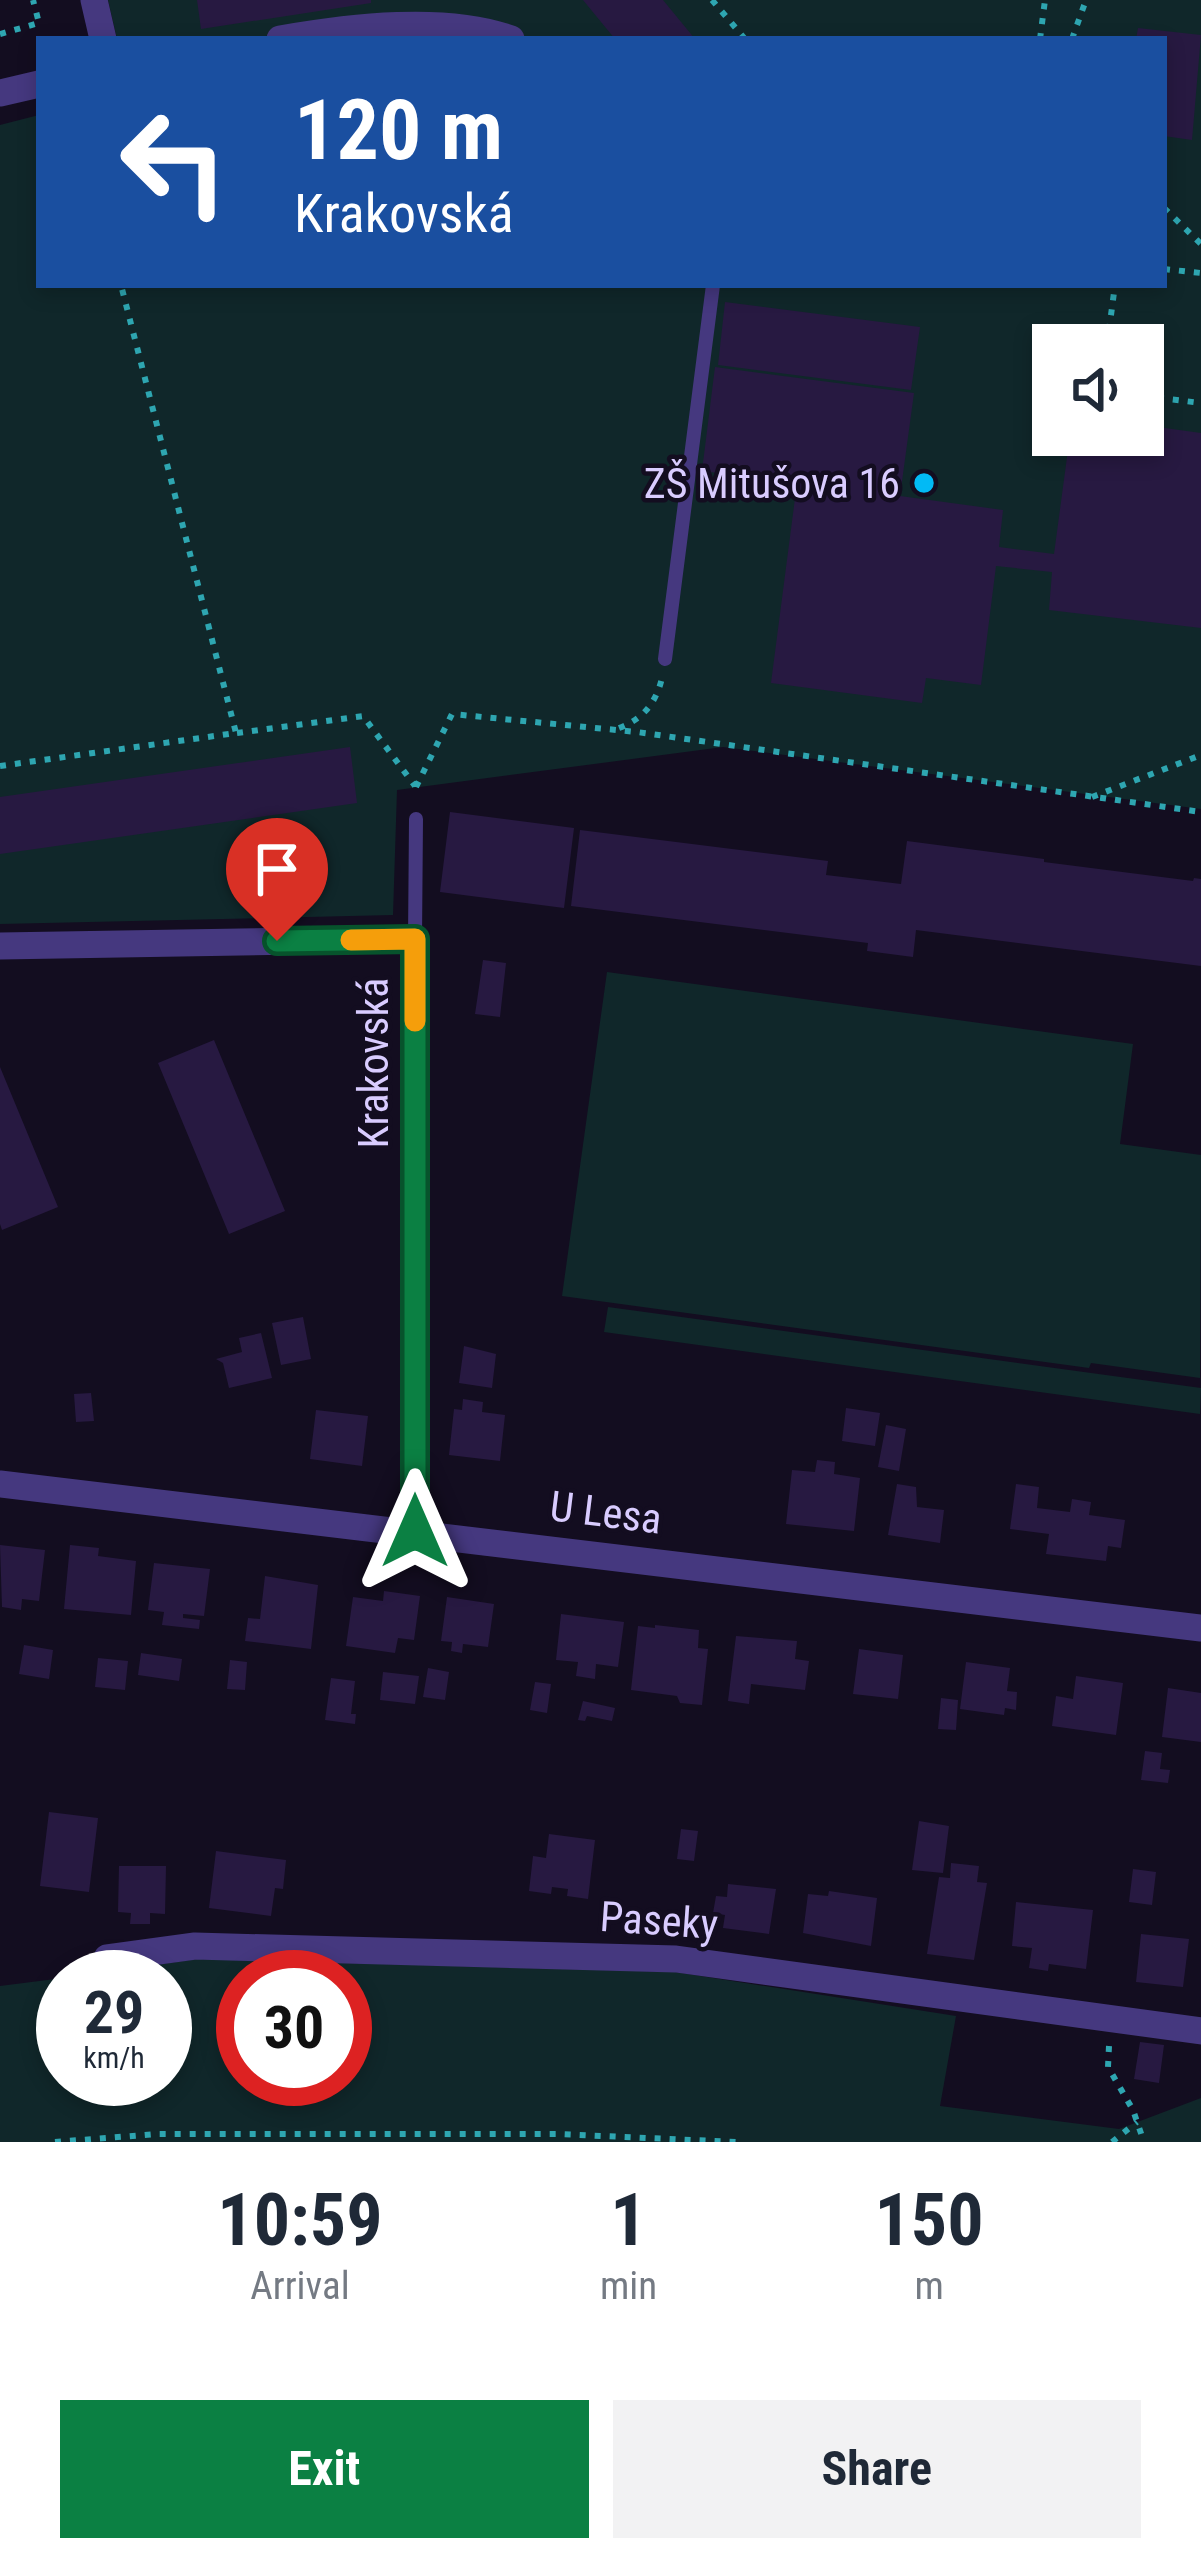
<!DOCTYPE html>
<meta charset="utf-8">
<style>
body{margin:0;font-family:"Roboto Condensed",sans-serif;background:#f2f2f3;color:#1f2937;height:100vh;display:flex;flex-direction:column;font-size:45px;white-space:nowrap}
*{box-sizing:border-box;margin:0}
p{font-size:39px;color:#747a83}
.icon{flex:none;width:66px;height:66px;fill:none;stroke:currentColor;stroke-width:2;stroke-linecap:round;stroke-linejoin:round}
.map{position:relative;height:2142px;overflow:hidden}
.side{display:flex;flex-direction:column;background:#fff;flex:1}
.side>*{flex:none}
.hud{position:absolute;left:36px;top:36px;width:1131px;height:252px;border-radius:0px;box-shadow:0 6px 18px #0003;background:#1a4fa0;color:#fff;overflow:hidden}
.tools{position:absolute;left:1032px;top:324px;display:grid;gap:24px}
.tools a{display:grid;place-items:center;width:132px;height:132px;border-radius:0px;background:#fff;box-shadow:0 6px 18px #0003;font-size:60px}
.speed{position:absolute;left:36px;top:1950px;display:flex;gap:24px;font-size:60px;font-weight:700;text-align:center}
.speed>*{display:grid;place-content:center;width:156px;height:156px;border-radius:50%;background:#fff;box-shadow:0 6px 18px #0003;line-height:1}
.speed small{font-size:30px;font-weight:400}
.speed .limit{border:18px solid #d22;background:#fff;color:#111}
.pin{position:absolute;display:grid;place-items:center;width:102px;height:102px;color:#fff;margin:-123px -51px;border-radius:50% 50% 50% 0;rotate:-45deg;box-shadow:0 0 12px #0007}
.pin .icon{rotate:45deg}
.me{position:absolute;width:132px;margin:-66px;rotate:0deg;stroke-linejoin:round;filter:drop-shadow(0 0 9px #0008)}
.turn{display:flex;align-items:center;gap:42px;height:252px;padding:0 60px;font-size:54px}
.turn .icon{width:156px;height:156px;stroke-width:2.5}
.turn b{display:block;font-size:84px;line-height:102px}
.eta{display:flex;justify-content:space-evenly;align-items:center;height:204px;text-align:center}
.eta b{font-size:72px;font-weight:700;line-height:84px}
.primary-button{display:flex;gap:24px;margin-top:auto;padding:24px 60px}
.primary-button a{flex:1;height:138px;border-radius:0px;background:#0b8043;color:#fff;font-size:48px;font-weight:700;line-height:138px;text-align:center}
.primary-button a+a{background:#f2f2f3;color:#1f2937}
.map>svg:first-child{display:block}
</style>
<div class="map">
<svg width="1201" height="2142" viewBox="0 0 1201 2142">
<rect width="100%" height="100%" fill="#130d20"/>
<path fill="#10272a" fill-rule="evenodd" d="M108,0h1093v809l-478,-62 -326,43 -4,125 -393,9v-799l39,-10v170h1125v-246h-1047zM1053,345h90v90h-90z
M607,972l526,72 -13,100 81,11 -1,223 -109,-15 -2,5 -527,-72z
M608,1307l593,81 -1,26 -596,-82z
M198,1959l477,13 281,44 -16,90 179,23 82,-31v44h-1201v-156l63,-8v101h102v-102h-98zM243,1977h102v102h-102z"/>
<path fill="#271941" d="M197,0h174v3l-170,26z
M583,0h80l32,39h-80z
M1138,28l63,7 -9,105 -28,-4v-97h-28z
M725,302l195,25 -9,63 -193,-25z
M715,367l199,26 -14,103 103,14 -4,37 55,7 16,-119h73v-10l58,8v195l-152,-18 3,-38 -56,-6 -15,119 -55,-7 -4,25 -151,-20 26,-200 -95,-12z
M350,747l7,56 -357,51v-57z
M450,812l124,16 -10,80 -124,-16z
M580,830l248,31 -2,14 75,9 6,-43 137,18v3l149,19 1,-3 7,1v87l-285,-36 -3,27 -46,-6 1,-8 -297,-37z
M483,960l23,3 -6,54 -25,-3z
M214,1040l71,171 -56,23 -71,-171z
M0,1067l58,140 -56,23 -2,-6z
M303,1317l8,42 -30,6 -9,-42z
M261,1333l11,45 -43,10 -6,-25 -7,-4 26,-7 -3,-14z
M464,1346l32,8 -4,34 -33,-5z
M91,1393l3,28 -18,1 -2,-28z
M463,1399l20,3 -1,10 23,3 -5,46 -51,-6 5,-46 8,1z
M846,1408l34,5 -5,33 -33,-5z
M316,1410l52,6 -6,50 -52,-7z
M886,1425l20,4 -7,42 -21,-4z
M817,1460l18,2 -1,12 26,4 -6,53 -68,-7 6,-54 23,2z
M897,1484l19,3 1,20 27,3 -4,33 -52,-8z
M1016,1484l23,3 -2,21 33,4 2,-13 19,3 -2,13 36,5 -4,28 -13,-2 -2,15 -60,-7 3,-20 -39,-5z
M0,1545l45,5 -6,51 -17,-2 -1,11 -19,-3z
M70,1545l29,3 -1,8 38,5 -5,54 -67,-6z
M154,1563l56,6 -6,47 -21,-2v4l17,2 -1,9 -37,-4 2,-13 -16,-2z
M265,1576l53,9 -7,64 -66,-8 3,-23 12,1z
M384,1591l36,5 -6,44 -16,-2 -3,15 -49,-7 7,-49 30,4z
M447,1597l47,7 -6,43 -25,-3 -1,9 -11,-2 1,-9 -11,-1z
M561,1614l63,8 -6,45 -22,-3 -1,15 -19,-3 2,-14 -22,-2z
M655,1625l44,5 -1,18 10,1 -6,56 -22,-2 -3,-7 -46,-6 7,-64 17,2z
M736,1636l61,5 -2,18 14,2 -4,29 -54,-6 -2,20 -21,-3z
M24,1645l29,5 -4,29 -30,-5z
M859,1649l44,6 -5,44 -45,-5z
M141,1653l41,6 -3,22 -41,-6z
M98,1658l30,3 -3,29 -30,-3z
M230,1660l17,2 -2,28 -18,-1z
M966,1662l44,6 -3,23 10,1 -1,18 -11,-2 -1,7 -44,-6z
M428,1668l21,4 -4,28 -22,-3z
M383,1672l36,4 -4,28 -35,-4z
M1076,1676l47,7 -7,52 -64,-9 4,-30 17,3z
M331,1678l24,3 -4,33h5l-1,10 -30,-4z
M535,1682l16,2 -4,29 -17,-3z
M1168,1688l33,5v49l-39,-5z
M941,1698l17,2 -2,30 -18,-1z
M583,1701l32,7 -3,13 -25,-5 -2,5 -7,-1z
M1145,1751l17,2 -2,16 10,1 -2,13 -27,-3z
M49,1812l49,6 -9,74 -49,-6z
M919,1821l30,5 -6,47 -31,-3z
M681,1829l17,2 -4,30 -17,-2z
M549,1834l46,6 -7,59 -21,-3 1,-7 -16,-2 -1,7 -22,-3 4,-35 13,2z
M216,1851l70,9 -3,29 -8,-1 -4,28 -62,-8z
M951,1863l28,3 -2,16 10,1 -13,77 -47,-6 12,-77 11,1z
M119,1866h47l-1,48 -15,-1v11h-20l1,-11 -13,-1z
M1133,1869l23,3 -4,33 -23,-3z
M728,1884l48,5 -7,45 -46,-6 2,-13 -12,-2 3,-17 11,1z
M829,1891l48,7 -6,48 -68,-13 5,-39 20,2z
M1016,1902l77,8 -7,59 -37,-5 -1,7 -19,-3 3,-20 -20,-2z
M1141,1934l48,5 -6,48 -47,-5z
M1140,2042l24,3 -5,38 -25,-4z"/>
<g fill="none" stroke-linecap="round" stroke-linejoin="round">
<path stroke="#2ea6b1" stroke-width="6" stroke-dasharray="6 9" stroke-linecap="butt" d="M712,0l33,39
M0,34l39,-11 -6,-23
M1040,39l5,-39
M1072,39l14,-39
M1164,208l37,36
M1164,269l37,4
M1107,345l8,-60
M1143,396l58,7
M619,728c24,-9 37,-25 43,-50
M237,733l126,-17 52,70
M0,766l236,-33 -115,-448
M416,787l36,-73 185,18 564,80
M1092,797l109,-42
M1109,2046l-1,21 25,43 11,32
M55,2142l102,-8h400l181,8
M1112,2142l25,-20"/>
<path stroke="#45387f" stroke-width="14" d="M665,659l48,-374
M415,939l1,-120"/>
<path stroke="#45387f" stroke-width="27" d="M94,0l9,39
M280,39c69,-12 166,-24 231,0
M0,93l39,-9
M0,946l415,-7v592
M0,1484l1201,144
M107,1958l88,-12 481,13 525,72"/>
</g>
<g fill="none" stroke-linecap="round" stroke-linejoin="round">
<defs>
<path id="route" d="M277,941l138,-2v592"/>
</defs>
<use href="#route" stroke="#07532c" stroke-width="30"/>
<use href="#route" stroke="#0b8043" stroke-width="21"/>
<path stroke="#f59e0b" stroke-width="21" d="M351,940l64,-1v82"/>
</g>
<circle fill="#02baf5" stroke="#130d20" stroke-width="4.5" cx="924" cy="483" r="12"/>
<g text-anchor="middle" stroke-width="9" stroke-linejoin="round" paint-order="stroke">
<g font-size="42" fill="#d9ccff" stroke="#130d20" text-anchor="end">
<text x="900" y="498">ZŠ Mitušova 16</text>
</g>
<g font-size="42" fill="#d9ccff" stroke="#130d20">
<text transform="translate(373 1063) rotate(-90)" y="15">Krakovská</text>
<text transform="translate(606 1512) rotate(7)" y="15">U Lesa</text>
<text transform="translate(659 1920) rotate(4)" y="15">Paseky</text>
</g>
</g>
</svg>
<div class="tools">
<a><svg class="icon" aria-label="sound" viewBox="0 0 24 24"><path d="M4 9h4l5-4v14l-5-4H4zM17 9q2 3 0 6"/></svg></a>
</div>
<div class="speed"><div>29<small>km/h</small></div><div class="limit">30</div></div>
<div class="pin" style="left:277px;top:941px;background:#d93025"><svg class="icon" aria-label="arrive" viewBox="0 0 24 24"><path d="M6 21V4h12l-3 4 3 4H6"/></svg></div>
<svg class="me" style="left:415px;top:1531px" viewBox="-20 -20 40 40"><path d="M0-17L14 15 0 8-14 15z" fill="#0b8043" stroke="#fff" stroke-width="4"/></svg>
<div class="hud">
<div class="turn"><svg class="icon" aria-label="left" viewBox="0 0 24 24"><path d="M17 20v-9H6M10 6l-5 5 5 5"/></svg><div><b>120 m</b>Krakovská</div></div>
</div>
</div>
<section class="side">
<div class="eta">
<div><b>10:59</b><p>Arrival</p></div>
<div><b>1</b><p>min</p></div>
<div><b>150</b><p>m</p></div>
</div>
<div class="primary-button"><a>Exit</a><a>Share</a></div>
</section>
